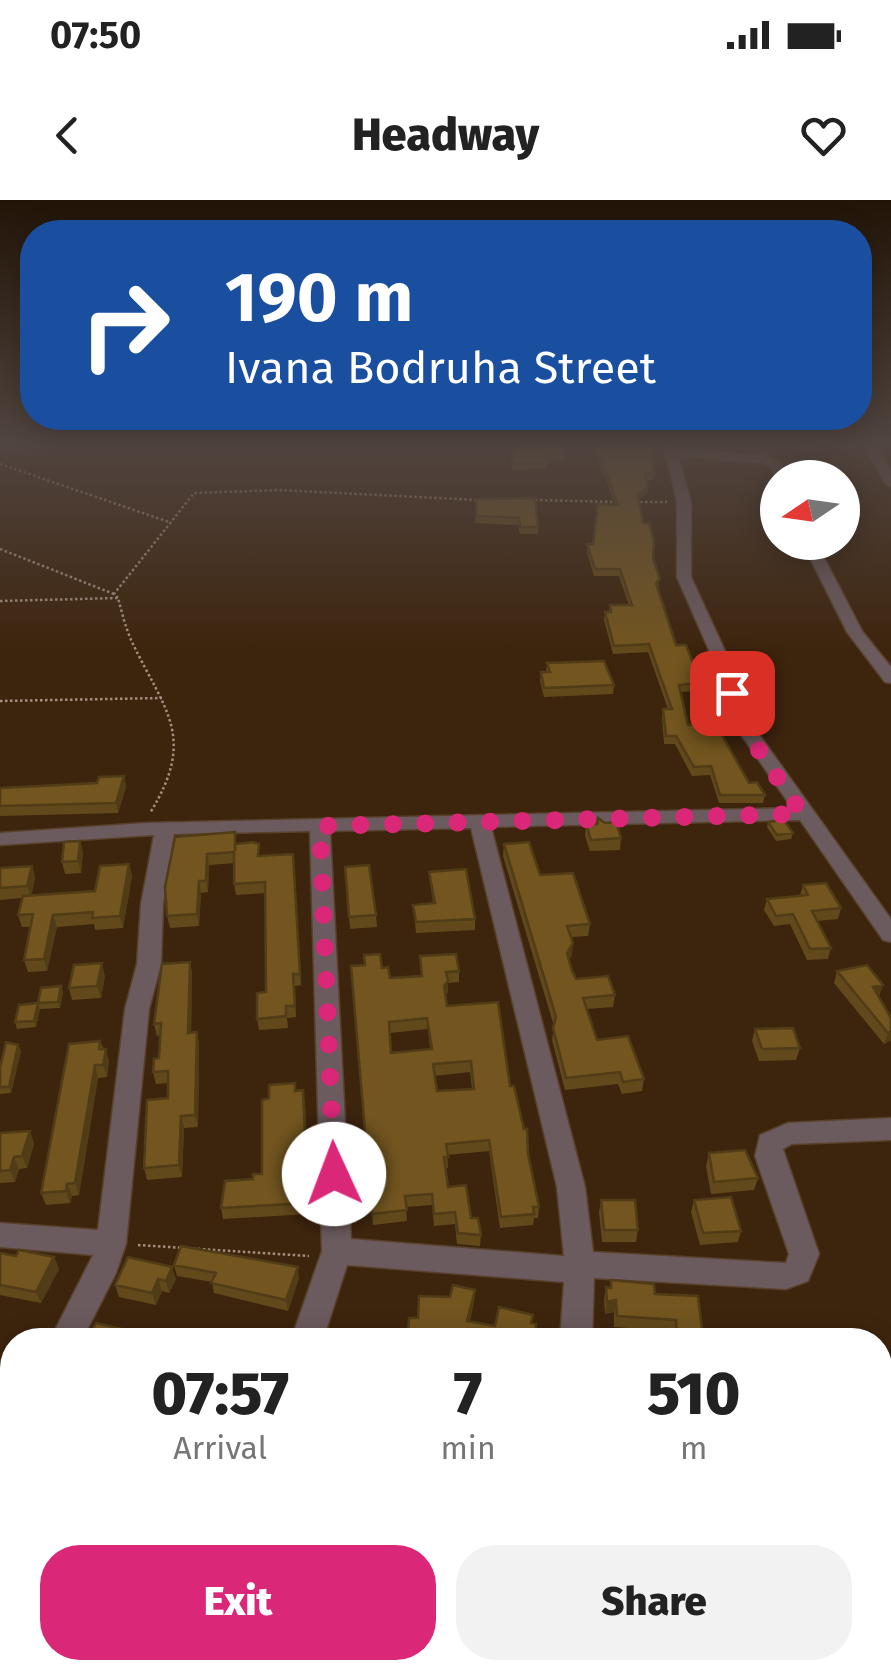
<!DOCTYPE html>
<style>
body{margin:0;font-family:"Fira Sans",sans-serif;background:#f2f2f2;color:#222;height:100vh;display:flex;flex-direction:column;font-size:38px;white-space:nowrap}
*{box-sizing:border-box;margin:0}
p{font-size:32px;color:#767676}
.icon{flex:none;width:55px;height:55px;fill:none;stroke:currentColor;stroke-width:2;stroke-linecap:round;stroke-linejoin:round}
.map{position:relative;flex:1;overflow:hidden}
.sheet{position:absolute;left:0px;top:1128px;width:892px;height:352px;display:flex;flex-direction:column;background:#fff;border-radius:40px 40px 0 0;box-shadow:0 5px 25px #0003}
.sheet>*{flex:none}
.banner{position:absolute;left:20px;top:20px;width:852px;height:210px;border-radius:40px;box-shadow:0 5px 25px #0003;background:#1a4fa0;color:#fff;overflow:hidden}
.needle{width:65px;rotate:257deg}
.fabs{position:absolute;left:760px;top:260px;display:grid;gap:20px}
.fabs a{display:grid;place-items:center;width:100px;height:100px;border-radius:50%;background:#fff;box-shadow:0 5px 25px #0003;font-size:50px}
.pin{position:absolute;display:grid;place-items:center;width:85px;height:85px;color:#fff;margin:-42px;border-radius:20px;box-shadow:0 5px 15px #0006}
.me{position:absolute;width:110px;margin:-55px;rotate:358deg;stroke-linejoin:round;filter:drop-shadow(0 0 8px #0008)}
.turn{display:flex;align-items:center;gap:35px;height:210px;padding:0 40px;font-size:45px}
.turn .icon{width:130px;height:130px;stroke-width:2.5}
.turn b{display:block;font-size:70px;line-height:85px}
.eta{display:flex;justify-content:space-evenly;align-items:center;height:170px;text-align:center}
.eta b{font-size:60px;font-weight:800;line-height:70px}
.primary-button{display:flex;gap:20px;margin-top:auto;padding:20px 40px}
.primary-button a{flex:1;height:115px;border-radius:40px;background:#db2777;color:#fff;font-size:40px;font-weight:800;line-height:115px;text-align:center}
.primary-button a+a{background:#f2f2f2;color:#222}
.status{display:flex;justify-content:space-between;align-items:center;height:70px;padding:0 50px;background:#fff;direction:ltr}
.status svg{height:28px;fill:currentColor}
header{display:flex;justify-content:space-between;align-items:center;height:130px;padding:0 40px;background:#fff;font-size:45px;font-weight:800}
.map>svg:first-child{display:block}
</style>
<div class="status"><b>07:50</b><svg viewBox="0 0 49 12"><path d="M0 12V9h3v3zM5 12V6h3v6zM10 12V3h3v9zM15 12V0h3v12zM26 1h20v11H26zM47 4h2v5h-2z"/></svg></div>
<header><svg class="icon" aria-label="back" viewBox="0 0 24 24"><path d="M15 5l-7 7 7 7"/></svg>Headway<svg class="icon" aria-label="heart" viewBox="0 0 24 24"><path d="M12 20l-8-8c-3-5 5-10 8-4 3-6 11-1 8 4z"/></svg></header>
<div class="map">
<svg width="891" height="1478" viewBox="0 0 891 1478">
<rect width="100%" height="100%" fill="#3d240d"/>
<g fill="none" stroke-linecap="round" stroke-linejoin="round">
<defs>
<path id="minor" d="M663,244h12l1,5 90,7 17,10 4,12h-9v3l-7,-13 -8,-5 -85,-7 13,46v75l40,87 22,62 138,193v23l-8,-2 -83,-120 -309,7 94,360 8,65 193,11 3,-9 -34,-98 5,-21 28,-12 103,-5v22l-99,4 -9,5 36,105 -11,27 -22,8 -192,-11 -2,62h-32l4,-58 -217,-17 -24,75h-32l31,-89 -12,-420 -136,3 -11,70 -2,60 -12,45 -23,235 -10,29 -34,67h-32l43,-85 -93,-8v-24l98,7 27,-221 12,-45 4,-60 13,-69 -154,10v-12l146,-10 646,-15 -57,-82 -20,-62 -38,-87v-75zM471,628l86,359 7,69 -213,-17 -21,-408z
M864,244h12l15,27v16l-6,-4z
M802,342h14l46,89 29,36v16l-6,-1 -38,-50z
M12,1226v52l-12,6v-52z
M177,1468h38l-3,10h-38z
M504,1468h38l-2,10h-38z"/>
</defs>
<use href="#minor" stroke="#58402b" stroke-width="3"/>
<path stroke="#a39080" stroke-width="2.5" stroke-dasharray="2.5 2.5" stroke-linecap="butt" d="M0,264l169,58
M535,300l82,2
M640,302h27
M0,349l114,45
M118,398l-4,-4 80,-101 85,-3 198,10
M0,401l118,-3c4,15 8,31 14,44 33,69 65,95 18,171
M0,501l162,-3
M138,1045l171,11"/>
<use href="#minor" fill="#6b5a5e" fill-rule="evenodd"/>
</g>
<path fill="#62491b" fill-rule="evenodd" d="M594,244h54l6,30 -1,6h-7l1,14 -8,5 4,24 10,35 6,29 -1,1 18,57 25,38 -1,8 -19,1 7,33 61,58 16,12 -2,8h-44l-9,-28 -18,1 -17,-32h-11l-2,-27 1,-8h5l-20,-57 -35,2 -9,-34 1,-8h4l1,-7h19l-10,-29h-25l-7,-24v-8h6l22,-40 -21,-56z
M513,250l51,4v5h-18v9l-34,2z
M476,299l62,28v7h-18l-2,-9 -43,-2z
M547,463l67,22 -1,9 -69,3 -4,-16 1,-9h5z
M124,576l2,11 -8,26 -118,3v-28l97,-5z
M768,622l25,11 -2,6 -15,2 -9,-14z
M586,624l35,14 -1,12 -30,1 -5,-15z
M175,637l62,7 23,12 34,10 7,119 -6,1 1,31 -9,1 1,10 -29,2 -2,-11 9,-27v-99l-30,2 -2,-11v-21l-25,2 -1,27 -7,1 -2,33 -29,2 -3,-12z
M80,641l3,11 -2,21 -16,1 -3,-12z
M504,644l36,31 50,49 -2,12 -17,1 1,18 -3,5 7,19 39,16 -2,12 -26,2 10,31 47,39 -2,12 -20,3 -4,-10 -53,6 -13,-50 2,-14 -51,-170z
M129,664l3,12 -9,52 -28,2 -1,-6 -37,3 -10,44 -19,1 -4,-12 7,-33h-9l-4,-12 4,-17 -22,2v-32l32,-2 3,12 -4,18 64,-5z
M345,667l31,48 1,12 -27,2z
M429,672l46,47v11l-59,3 -3,-28 20,-2z
M803,685l38,23 -3,11 -21,2 14,27 -3,11 -21,1 -17,-36 -16,2 -10,-16 3,-11 33,-3z
M190,762l2,12 -1,59 6,-1 2,12 -1,83 -14,1 -2,49 -35,3 -3,-12 24,-70v-15l-12,1 -3,-12 6,-14 1,-23 -3,1 -3,-12z
M351,766l39,12 69,-7v11l-11,1v9l-3,3 2,11 63,80 18,68 11,53 -1,11h-4l-1,7 -33,3 -11,-77 -42,4 1,13h-2l2,19 33,48 -1,11 -23,-2 -2,-20 -21,2 -2,-21 -26,2 1,14 -34,4zM428,829l2,20 -39,4 -1,-20zM470,872l2,17 -35,2 -3,-15z
M837,771l46,14 -4,11 12,44 -7,4 -50,-61z
M105,776l-4,22 -29,2 -3,-12z
M61,786l2,6 -3,16 -20,1 -2,-6z
M38,803l2,6 -4,18 -19,2 -2,-7z
M755,829l45,19 -4,12 -37,1 -7,-20z
M100,841l9,20 -2,16 -9,1 -19,117 -7,1 -2,7 -24,2 -5,-12z
M18,845l3,6 -10,42 -11,1v-26z
M296,891l9,11 4,112 -86,5 -2,-11 32,-29 9,-5z
M30,931l4,13 -7,24 -8,1 -4,13 -15,1v-50z
M709,953l49,25 -4,12 -43,4 -5,-28z
M601,1000l37,30 -2,12h-34l-3,-30z
M694,1000l47,31 -3,11 -38,3 -9,-33z
M0,1053l16,3 38,1 5,12 -18,34 -41,-8z
M128,1057l48,22 -7,14 -7,-2 -6,14 -37,-8 -4,-12z
M174,1065l125,13 -11,33 -74,-18 -2,-11 -35,-6z
M611,1080l44,14 48,44v2h-30v-9l-59,-4v-15l-9,2 -1,-15 2,-12h4z
M475,1090l-1,11 -4,20 25,5 38,-11 -1,8 4,1 -2,16h-125v-22h9l32,-21z
M0,1344l12,3v63l-12,-3z
M335,1468l82,10h-85z
M418,1468h54l-2,10h-38l-13,-3z
M637,1468h57v7l-2,3h-6l-21,-5v5h-30z
M722,1468h62v10h-40l-22,-6z"/>
<path fill="#503c16" d="M648,287l-1,7 -10,6 1,-6z
M124,576l2,11 -8,26 -2,-10z
M80,641l3,11 -2,21 -3,-12z
M207,654l2,11 -1,27 -2,-11z
M129,664l3,12 -9,52 -3,-12z
M32,666l3,12 -4,20 -4,-12z
M199,681l2,12 -2,33 -2,-12z
M53,715l4,12 -10,44 -3,-12z
M573,743l-1,12 -6,10 1,-12z
M190,762l2,12 -1,71 -3,-12z
M102,763l3,13 -4,22 -4,-12z
M448,781v11l-4,5v-11z
M883,785l-4,11 -6,-9z
M61,786l2,6 -3,16 -2,-6z
M38,803l2,6 -4,18 -2,-6z
M891,831v9l-7,4 4,-11z
M197,832l2,12 -1,83 -3,-12z
M18,845l3,6 -10,42 -2,-6z
M106,849l3,12 -2,16 -4,-12z
M95,865l3,13 -19,117 -4,-12z
M181,916l3,12 -2,49 -3,-12z
M30,931l4,13 -7,24 -5,-12z
M14,957l5,12 -4,13 -5,-12z
M67,984l5,12 -2,7 -4,-12z
M54,1057l5,12 -18,34 -5,-11z
M172,1067l4,12 -7,14 -3,-12z
M298,1067l1,11 -11,33 -2,-11z
M158,1079l4,12 -6,14 -4,-12z
M475,1090l-1,11 -7,31v-11z
M616,1100l-2,12 -9,2 2,-12z
M129,1468l6,7 -1,3 -7,-3z"/>
<path fill="#72551f" stroke="#503c16" stroke-width="2.5" fill-rule="evenodd" d="M521,244h42l1,10 -19,-1 2,10 -35,1 1,-14z
M595,244h53l6,30h-9l3,13 -10,7 5,29h6l5,18 -1,17 7,21 -4,4 20,62h10l15,38 -22,2 9,40 27,-2 34,60 8,-1 8,13h-45l-9,-29 -17,1 -18,-31h-10l-3,-27h9l-23,-65 -35,2 -9,-34h6l-1,-7h22l-12,-36h-25l-8,-25h6l5,-40 20,1z
M535,298l3,29h-18l-1,-9 -43,-2v-17z
M604,461l10,24 -70,3 -3,-16h9l-3,-9z
M124,576l-8,27 -116,3v-18l97,-5 2,-6z
M598,618l7,5 11,-1 5,16 -30,2 -5,-16h11z
M784,620l9,13 -16,2 -9,-13z
M235,632v19v-7l18,-2 6,2 -1,12 35,-2 7,120h-7l2,32h-9v10l-29,3v-26l9,-1 -1,-110 -31,2v-32l-27,2 -1,27h-7l-2,33 -30,2 -2,-29 10,-50z
M80,641l-2,20 -16,1 2,-20z
M529,642l11,33 33,-2 17,51 -23,2 6,17 -6,10 5,18 4,8 32,-3 7,19 -32,3 14,42 31,-4 16,43 -21,3 -3,-10 -54,6 -13,-50 3,-11 -52,-173z
M129,664l-9,52 -28,2 1,-6 -40,3 -9,44 -20,1 9,-46 -15,1 5,-19 72,-5 5,-25z
M369,665l7,50 -27,2 -4,-50z
M32,666l-5,20 -27,2v-20z
M466,669l9,50 -59,3 -3,-17 22,-2 -6,-31z
M826,683l15,25 -29,3 19,37 -21,1 -17,-35 -17,2 -9,-17 41,-4 -5,-10z
M380,754l2,14 6,-1 2,11 32,-2 -2,-20 36,-2 3,17 -13,1 2,9 -4,5 3,20 51,-4 12,84h4l10,43h3l1,25 11,53h-6l1,7 -33,3 -12,-77 -43,4 2,13h-4l4,30 18,-2 5,33h7l3,17 -23,-2 -3,-21 -21,2 -2,-20 -27,2 2,14 -35,4 -21,-248 14,-1 -1,-10zM427,818l5,31 -41,4 -2,-31zM471,861l3,28 -37,2 -4,-27z
M190,762l-2,71 9,-1 -2,83 -14,1 -2,49 -35,3 3,-68 21,-2v-27l-15,1 1,-13 5,-1 2,-35 -7,1 8,-60z
M102,763l-5,23 -28,2 5,-23z
M867,765l16,20 -10,2 18,31v13l-3,2 -51,-62z
M61,786l-3,16 -20,1 3,-15z
M38,803l-4,18 -19,1 4,-17z
M793,828l7,20 -38,1 -7,-20z
M100,841l-1,8h7l-3,16h-8l-20,118 -8,1 -1,7 -25,2 28,-149z
M6,842l12,3 -9,42h-9v-19z
M295,883v8l8,-1 5,113 -87,5 4,-27 28,-2v-5h9v-74l7,-2v-13z
M30,931l-8,25 -8,1 -4,13 -10,1v-38z
M745,950l13,28 -44,4 -5,-29z
M731,997l10,34 -38,2 -9,-33z
M601,1000h34l3,30h-34z
M181,1046l117,21 -12,33 -75,-17 5,-10 -42,-8z
M19,1050l35,7 -18,35 -36,-7v-32l16,3z
M128,1057l44,10 -6,14 -8,-2 -6,14 -37,-8z
M611,1080l43,4 1,10 43,2 5,42 -26,-1 -1,-17 -59,-4 -1,-16 -9,2 -1,-15 5,1z
M453,1085l22,5 -8,31 28,5 4,-19 34,8 -2,8 5,1 -3,16h-60l-13,-4 -1,4h-45v-7h-6l1,-15h9l1,-22 31,1z
M96,1123l39,9 -4,8h-44z
M168,1133l16,4 -1,3h-18z
M0,1344l12,3v55l-12,-3z
M95,1468l16,3 1,-3h17l-2,7 10,3h-46z
M241,1468l42,10h-45z
M335,1468h58l23,4 -1,6h-36l-28,-7 -2,7h-17z
M425,1468h46l-2,10z
M555,1468h19l29,7 -1,3h-48z
M638,1468h13l15,3 -1,7h-28z
M662,1468h32v7z
M742,1468h42v10z"/>
<linearGradient id="sky" x2="0" y2="1"><stop stop-color="#221407"/><stop offset="0.54" stop-color="#514540"/><stop offset="1" stop-color="#514540" stop-opacity="0"/></linearGradient>
<rect width="891" height="451" fill="url(#sky)"/>
<g fill="none" stroke-linecap="round" stroke-linejoin="round">
<path stroke="#db2777" stroke-width="18" stroke-dasharray="0 32.4" d="M334,974l-14,-348 482,-12 -56,-83 -14,-38"/>
</g>
</svg>
<div class="fabs">
<a><svg class="needle" viewBox="-14 -14 28 28"><path d="M0-13l5 13h-10z" fill="#e53935"/><path d="M0 13l5-13h-10z" fill="#767676"/></svg></a>
</div>
<div class="pin" style="left:732px;top:493px;background:#d93025"><svg class="icon" aria-label="arrive" viewBox="0 0 24 24"><path d="M6 21V4h12l-3 4 3 4H6"/></svg></div>
<svg class="me" style="left:334px;top:974px" viewBox="-20 -20 40 40"><circle r="19" fill="#fff"/><path d="M0-13L10 11 0 6-10 11z" fill="#db2777"/></svg>
<div class="banner">
<div class="turn"><svg class="icon" aria-label="right" viewBox="0 0 24 24"><path d="M7 20v-9h11M14 6l5 5-5 5"/></svg><div><b>190 m</b>Ivana Bodruha Street</div></div>
</div>
<section class="sheet">
<div class="eta">
<div><b>07:57</b><p>Arrival</p></div>
<div><b>7</b><p>min</p></div>
<div><b>510</b><p>m</p></div>
</div>
<div class="primary-button"><a>Exit</a><a>Share</a></div>
</section>
</div>
